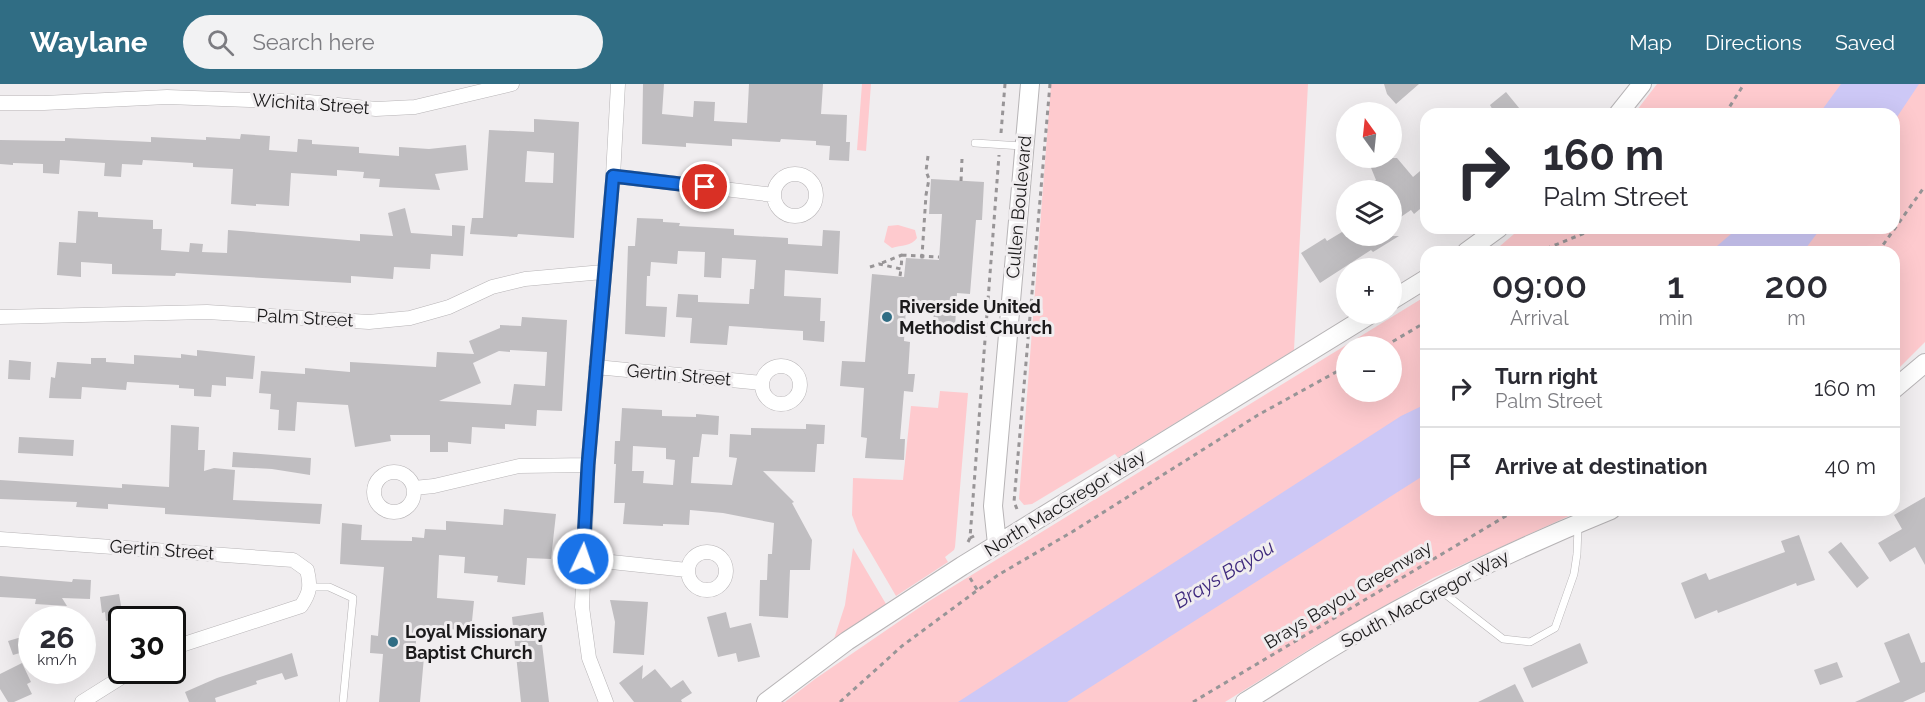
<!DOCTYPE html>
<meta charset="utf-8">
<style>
body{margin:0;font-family:Raleway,sans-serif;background:#f2f2f3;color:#2b2b33;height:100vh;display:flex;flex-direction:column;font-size:22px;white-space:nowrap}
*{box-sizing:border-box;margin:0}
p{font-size:20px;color:#7c7c81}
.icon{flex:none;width:33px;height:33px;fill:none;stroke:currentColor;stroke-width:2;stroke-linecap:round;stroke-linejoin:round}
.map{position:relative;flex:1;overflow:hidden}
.drawer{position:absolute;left:1420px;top:162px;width:480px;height:270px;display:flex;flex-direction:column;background:#fff;border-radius:18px;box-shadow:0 6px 24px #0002}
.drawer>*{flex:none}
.hud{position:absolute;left:1420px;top:24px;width:480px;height:126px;border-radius:18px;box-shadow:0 6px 24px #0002;background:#fff;color:#2b2b33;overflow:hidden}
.needle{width:39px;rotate:345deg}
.buttons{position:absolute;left:1336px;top:18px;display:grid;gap:12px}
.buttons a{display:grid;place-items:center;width:66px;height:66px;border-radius:50%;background:#fff;box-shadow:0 6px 24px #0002;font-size:30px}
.speed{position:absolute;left:18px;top:522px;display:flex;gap:12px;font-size:30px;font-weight:700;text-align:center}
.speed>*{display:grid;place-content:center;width:78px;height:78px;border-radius:50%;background:#fff;box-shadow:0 6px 24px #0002;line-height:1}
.speed small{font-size:15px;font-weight:400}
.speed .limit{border:3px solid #111;border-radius:9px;background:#fff;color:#111}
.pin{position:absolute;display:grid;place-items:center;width:51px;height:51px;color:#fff;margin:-26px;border:3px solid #fff;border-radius:50%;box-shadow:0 2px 6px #0007}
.me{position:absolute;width:66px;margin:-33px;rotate:3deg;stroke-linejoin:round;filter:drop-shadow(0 0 4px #0008)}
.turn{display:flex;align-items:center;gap:21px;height:126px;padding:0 24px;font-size:27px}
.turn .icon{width:78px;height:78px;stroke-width:2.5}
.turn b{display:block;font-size:42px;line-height:51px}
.eta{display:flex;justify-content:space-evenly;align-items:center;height:102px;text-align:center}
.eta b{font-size:36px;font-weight:600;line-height:42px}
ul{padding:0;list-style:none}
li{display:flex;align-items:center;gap:18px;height:78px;padding:0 24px;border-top:2px solid #e1e1e2}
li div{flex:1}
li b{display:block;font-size:22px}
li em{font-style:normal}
header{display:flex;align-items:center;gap:36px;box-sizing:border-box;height:84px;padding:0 30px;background:#306d84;color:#fff}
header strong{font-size:28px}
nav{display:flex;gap:33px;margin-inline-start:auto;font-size:21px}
.search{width:420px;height:54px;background:#f2f2f3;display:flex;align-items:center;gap:15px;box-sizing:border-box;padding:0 21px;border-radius:33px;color:#7c7c81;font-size:22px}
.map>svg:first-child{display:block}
</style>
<header>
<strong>Waylane</strong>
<div class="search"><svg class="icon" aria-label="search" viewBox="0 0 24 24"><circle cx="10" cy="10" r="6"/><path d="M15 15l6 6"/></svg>Search here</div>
<nav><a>Map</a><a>Directions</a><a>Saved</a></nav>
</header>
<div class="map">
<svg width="1925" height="618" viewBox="0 0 1925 618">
<rect width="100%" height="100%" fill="#f0edef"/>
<path fill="#fecace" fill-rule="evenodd" d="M862,0h9l-5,67 -9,-1z
M1051,0h257l-14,266 -176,108 -3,-4 -83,50 -8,1 -5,-6z
M1657,0h268v258l-30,30 -1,-120h-401l28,-24h373v-114h-260z
M898,141l17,5 2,8c-5,8 -16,7 -25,10l-8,-6 4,-16z
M1426,212v214h156l-149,68 -120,69 -88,55h-440l30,-23 111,-76zM1347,262h45v46h-45z
M940,307l28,2 -13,154 -1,3 -9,7 3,5 -52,34 -38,-65 -6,-16 1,-37 50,2 8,-74 27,2z
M853,464l33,56 -52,35 11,-34z"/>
<path fill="#cdc8f6" d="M1841,0h78l-24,36 -1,-6h-75z
M1738,144h83l-18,24h-93z
M1426,320v70l-359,228h-109l443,-286z"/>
<path fill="#c0bec1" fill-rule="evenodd" d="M643,0h21l-2,30 31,3 1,-16 21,1 -1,19 33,2 2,-39h74l-2,30 26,1 -1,27h4l-1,19 -20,-1 1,-14 -14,-1v-4l-35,-2 -1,3 -48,-3v7l-46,-3v4l-44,-3z
M1384,0h35l-23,20 -9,-10z
M1506,8l18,22h-29l-5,-9z
M534,35l45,3 -5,116 -56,-4 -1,3 -47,-3 2,-16h11l6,-88 45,2zM527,67l27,2 -1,30 -28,-1z
M241,50l29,2 -1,14 28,2 1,-13 14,1v4l47,3v6l40,3v-9l30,2 37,-4 2,25 -33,4 5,16 -61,-3 1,-8 -17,-1 1,-6 -27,-2v6l-46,-3 -2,33 -33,-2v2l-25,-2 2,-35 -40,-2v-4l-50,-3 -1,5 -20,-1 -1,13 -17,-1 1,-13 -45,-3 -1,14 -16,-1v-9l-30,-1v2l-13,-1v-24l65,1v-3l86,4v-5l55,3v-3l34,2z
M1367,74h30l16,19 13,-11v38l-12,10 -3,-4 -19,13v-33h-33l17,-10z
M931,95l53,3 -2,38h-6l-6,74 -13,-1 -2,34 -22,-2 1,-16 -28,-2 -2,34 6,1 -2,32h7l-2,18 -9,-1 -4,48h5l-1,21 -39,-2 2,-20 -6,-1 3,-49 -24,-2 2,-25 23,1 7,-88 32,3 2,-19 33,2 3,-46h-13z
M405,124l6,25 41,3v-11l13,1 -2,30 -32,-2 -1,15 -36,-2 -1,12 -42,-3v7l-175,-10 -1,3 -63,-2v-10l-31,-2v15l-24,-2 2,-33 17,1 2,-32 20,1v5l55,3v9h9l-1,21 28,2 1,-9 13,1 -1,8 25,1 1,-23 132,11v-7l33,2 -5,-23z
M637,134l26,1v3l17,1 -1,3 55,3v6l54,3v6l34,2 1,-16 17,1 -2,43 -53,-4 -1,26 37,2 -1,23h5l-1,21 -21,-2v-9l-74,-5 -2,19 -37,-2 2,-25 -16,-1 2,-23 20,1v7l51,2 1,-15h4l2,-29 -34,-2 -1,20 -17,-1 1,-25 -27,-1 -1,13 -26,-2 -1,14h-3l-1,30 21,1 -2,30 -40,-3 3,-88h7z
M1347,145v7h4l5,7 11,-7h32l-26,16 -2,-2 -51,33 -19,-30 24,-15 2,3z
M522,233l45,3 -5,91 -25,-1 -1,16 -31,-2v5l-33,-2 -1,17 -23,-2v10h-18v-17h-40l1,6 -36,6 -7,-42 -51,-3 -2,29 -17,-1 1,-20 -9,-1 1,-15 -12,-1 2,-22 44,3v-6l45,4v-10l86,5 1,-15 37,2 -5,-13 31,-13v-3l21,1zM510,266l37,2 -2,34 -31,-2 -3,21 -72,-4 42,-18 -8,-20 26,-12 11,1z
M197,266l58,6 -2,23 -27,-2v9l-14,-1 -1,12 -17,-1v-7l-15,-1v-3l-52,-3 -1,8 -44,-3 -1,12 -32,-1 2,-21 4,1 2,-16 34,2v-6h15v4l28,2v-9l47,3v-4l16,2z
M9,276l22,2 -1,18 -22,-1z
M622,324l40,2v6l34,1v-3l23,2 -1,19 -16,-1 -3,23h-6l-2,26 41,2 5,-27 -8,-1 1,-23 21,1v-7l55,1v-5l19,1 -1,19h-7l-2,28 -52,-1 31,31 -2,1 20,37 -2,30h-20l-2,48 -29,-2 1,-36h7l1,-26h4l2,-31 -51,-10 -33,-3 -1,15 -26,-1v2l-40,-2 2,-21h-11l2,-39h-2l1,-23h5zM633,362l33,2v11l9,1 -2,25 -30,-2 1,-12h-12z
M171,341l28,2 -1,23h7l-1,21 10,-3 21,2 -2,30 89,4 -2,20 -155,-10v-6l-57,-4v5l-32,-2 1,-5 -77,-3v-19l122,8v-4l47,3z
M19,353l55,3 -1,16 -55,-3z
M233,368l78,6 -1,17 -38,-6 -40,-2z
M1925,413v68l-10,-18 -25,15 -12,-19 24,-14 -8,-14z
M504,425l52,5 -5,45 -24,-1 -2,27 -28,-3 1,-6 -34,-3 1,-16 -26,-2 -2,43 37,3 -3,30 -54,-5 -2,30 9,1 -4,45h-41l4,-48 -13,-1 1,-18 7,1 6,-69 -44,-3 2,-41 20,2 -1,15 51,1v-4l12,1 1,-9 21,1v-9l57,4z
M1799,451l16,45 -18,6 -1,-3 -78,30 -1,-3 -22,9 -14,-36 25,-10 3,7 76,-28 -4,-11z
M1841,458l28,36 -12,10 -29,-36z
M0,492l72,6 1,-3 18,1 -1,19 -28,-1 5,8 -32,-2 1,-5 -36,-2z
M119,510l4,23 -17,4 -1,-9 -3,1 -2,-16z
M610,516l38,2 -4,53 -31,-2 2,-31z
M543,528l2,14 -5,1 9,75h-28l-9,-85z
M726,528l4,16 21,-5 9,34 -22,5 -2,-9 -18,4 -11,-40z
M1909,549l12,30 4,-1v30l-22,10h-48l45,-20 -16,-39z
M25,552l5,14 -17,5 -5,-14z
M1580,559l8,20 -56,25 -9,-20z
M292,569l6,23 -13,4 -3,-7 -26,8 1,3 -42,14 1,4h-27l-4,-10 32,-14z
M1837,578l6,15 -23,8 -6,-15z
M22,579l9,19 -4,2 5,10 -18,8h-6l-8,-13v-15z
M643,581l-1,14 13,-10 16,19 12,-8 9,13 -11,7 1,2h-48l-15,-19z
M1515,600l9,18h-46z"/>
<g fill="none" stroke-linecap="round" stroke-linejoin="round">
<defs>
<path id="service" d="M975,59l47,3
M310,503h19l24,11 -10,104
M1440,506l63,49 27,3 25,-14 19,-54 3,-20 1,-28"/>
<path id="minor" d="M0,19h44l123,-6 142,5 67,7 39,-2 97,-23
M774 111a21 21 0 1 1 42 0a21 21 0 1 1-42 0Z
M613,92l161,19
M0,233l207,-5 162,10 41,-4 39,-11 43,-20 33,-8 78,-7
M762 301a19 19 0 1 1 38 0a19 19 0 1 1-38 0Z
M596,283l166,16
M374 408a20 20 0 1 1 40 0a20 20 0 1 1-40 0Z
M414,404l20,-2 85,-20 69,-1
M0,455l293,21 14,10c4,16 3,23 -6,36l-129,42
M688 487a19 19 0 1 1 38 0a19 19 0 1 1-38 0Z
M583,475l104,11
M82,618l51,-32
M606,618l-17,-44 -7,-51 6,-142 25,-289 5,-92"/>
<path id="tertiary" d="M1618,30l24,-30
M1466,168l33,-24
M1392,216l34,-21
M1894,305l31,-26
M997,460l-4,-38 37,-422
M766,618l81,-61 115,-75 409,-252
M1245,618c26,-16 52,-33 78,-49 91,-56 189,-103 288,-143"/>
</defs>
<use href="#service" stroke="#b7b4b6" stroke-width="8"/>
<use href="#minor" stroke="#b7b4b6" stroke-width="15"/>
<use href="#tertiary" stroke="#b7b4b6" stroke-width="20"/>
<path stroke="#989597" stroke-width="3" stroke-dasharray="4.5 4.5" stroke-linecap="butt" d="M1725,30l19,-30
M1001,49l4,-49
M928,72l-2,15 3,8 -3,16 -4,61 17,1
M961,97l1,-22
M1538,168l59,-24
M1878,168l47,-66
M902,171l20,1v3
M870,183l9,-3 22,5 1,-14 -23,9
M900,192l1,-7
M1385,262l41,-24
M1017,425l-3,-7 36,-418
M970,454l6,-3
M968,458l2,-4 29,-383
M970,494l8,13
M840,618l62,-56 96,-71 74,-43 186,-117 89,-49
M1193,618l323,-192"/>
<use href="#service" stroke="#fff" stroke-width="7"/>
<use href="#minor" stroke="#fff" stroke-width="14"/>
<use href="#tertiary" stroke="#fff" stroke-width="18"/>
</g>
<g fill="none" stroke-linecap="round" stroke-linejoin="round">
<defs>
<path id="route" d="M583,475l5,-94 25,-289 92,11"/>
</defs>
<use href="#route" stroke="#114b97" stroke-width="15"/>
<use href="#route" stroke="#1a73e8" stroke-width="10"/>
</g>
<g fill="#306d84" stroke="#f0edef" stroke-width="2">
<circle cx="887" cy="233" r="6"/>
<circle cx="393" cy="558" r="6"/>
</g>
<g text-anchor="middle" stroke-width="6" stroke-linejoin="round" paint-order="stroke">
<g font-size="18" fill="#1b1a1b" stroke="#f0edef">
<text transform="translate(311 20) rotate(4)" y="6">Wichita Street</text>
<text transform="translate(1019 123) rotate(-85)" y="6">Cullen Boulevard</text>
<text transform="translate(305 234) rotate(3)" y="6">Palm Street</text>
<text transform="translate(679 291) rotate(5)" y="6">Gertin Street</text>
<text transform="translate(1065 419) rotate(-32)" y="6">North MacGregor Way</text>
<text transform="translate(162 466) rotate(4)" y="6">Gertin Street</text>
<text transform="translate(1348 511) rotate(-31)" y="6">Brays Bayou Greenway</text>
<text transform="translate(1425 515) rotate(-28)" y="6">South MacGregor Way</text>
</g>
<g font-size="18" font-weight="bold" fill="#1b1a1b" stroke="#f0edef" text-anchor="start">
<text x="899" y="229">Riverside United<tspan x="899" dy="21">Methodist Church</tspan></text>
<text x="405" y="554">Loyal Missionary<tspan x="405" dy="21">Baptist Church</tspan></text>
</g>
<g font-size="20" font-style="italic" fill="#3f2a7e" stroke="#f0edef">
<text transform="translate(1224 490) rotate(-31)" y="7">Brays Bayou</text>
</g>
</g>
</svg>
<div class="buttons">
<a><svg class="needle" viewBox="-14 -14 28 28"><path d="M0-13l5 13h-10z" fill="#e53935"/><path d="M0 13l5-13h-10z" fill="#7c7c81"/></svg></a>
<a><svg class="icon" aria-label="layers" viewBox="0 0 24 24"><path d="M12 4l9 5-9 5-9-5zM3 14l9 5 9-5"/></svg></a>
<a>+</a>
<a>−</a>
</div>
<div class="speed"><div>26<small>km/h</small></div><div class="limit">30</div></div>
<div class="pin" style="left:705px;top:103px;background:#d93025"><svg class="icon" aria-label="arrive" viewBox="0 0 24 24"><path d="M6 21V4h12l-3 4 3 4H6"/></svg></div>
<svg class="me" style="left:583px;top:475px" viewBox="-20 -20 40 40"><circle r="17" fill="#1a73e8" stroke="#fff" stroke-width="3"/><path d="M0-11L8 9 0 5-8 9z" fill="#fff"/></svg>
<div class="hud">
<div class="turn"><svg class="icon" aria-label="right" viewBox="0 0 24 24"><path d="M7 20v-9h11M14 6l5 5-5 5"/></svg><div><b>160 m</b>Palm Street</div></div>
</div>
<section class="drawer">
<div class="eta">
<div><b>09:00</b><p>Arrival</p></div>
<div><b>1</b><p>min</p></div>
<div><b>200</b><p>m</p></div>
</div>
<ul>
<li><svg class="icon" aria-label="right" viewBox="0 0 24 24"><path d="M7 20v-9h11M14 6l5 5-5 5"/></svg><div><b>Turn right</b><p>Palm Street</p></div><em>160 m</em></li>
<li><svg class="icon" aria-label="arrive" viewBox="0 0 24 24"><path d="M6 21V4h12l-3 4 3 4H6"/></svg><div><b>Arrive at destination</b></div><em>40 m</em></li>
</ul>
</section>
</div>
